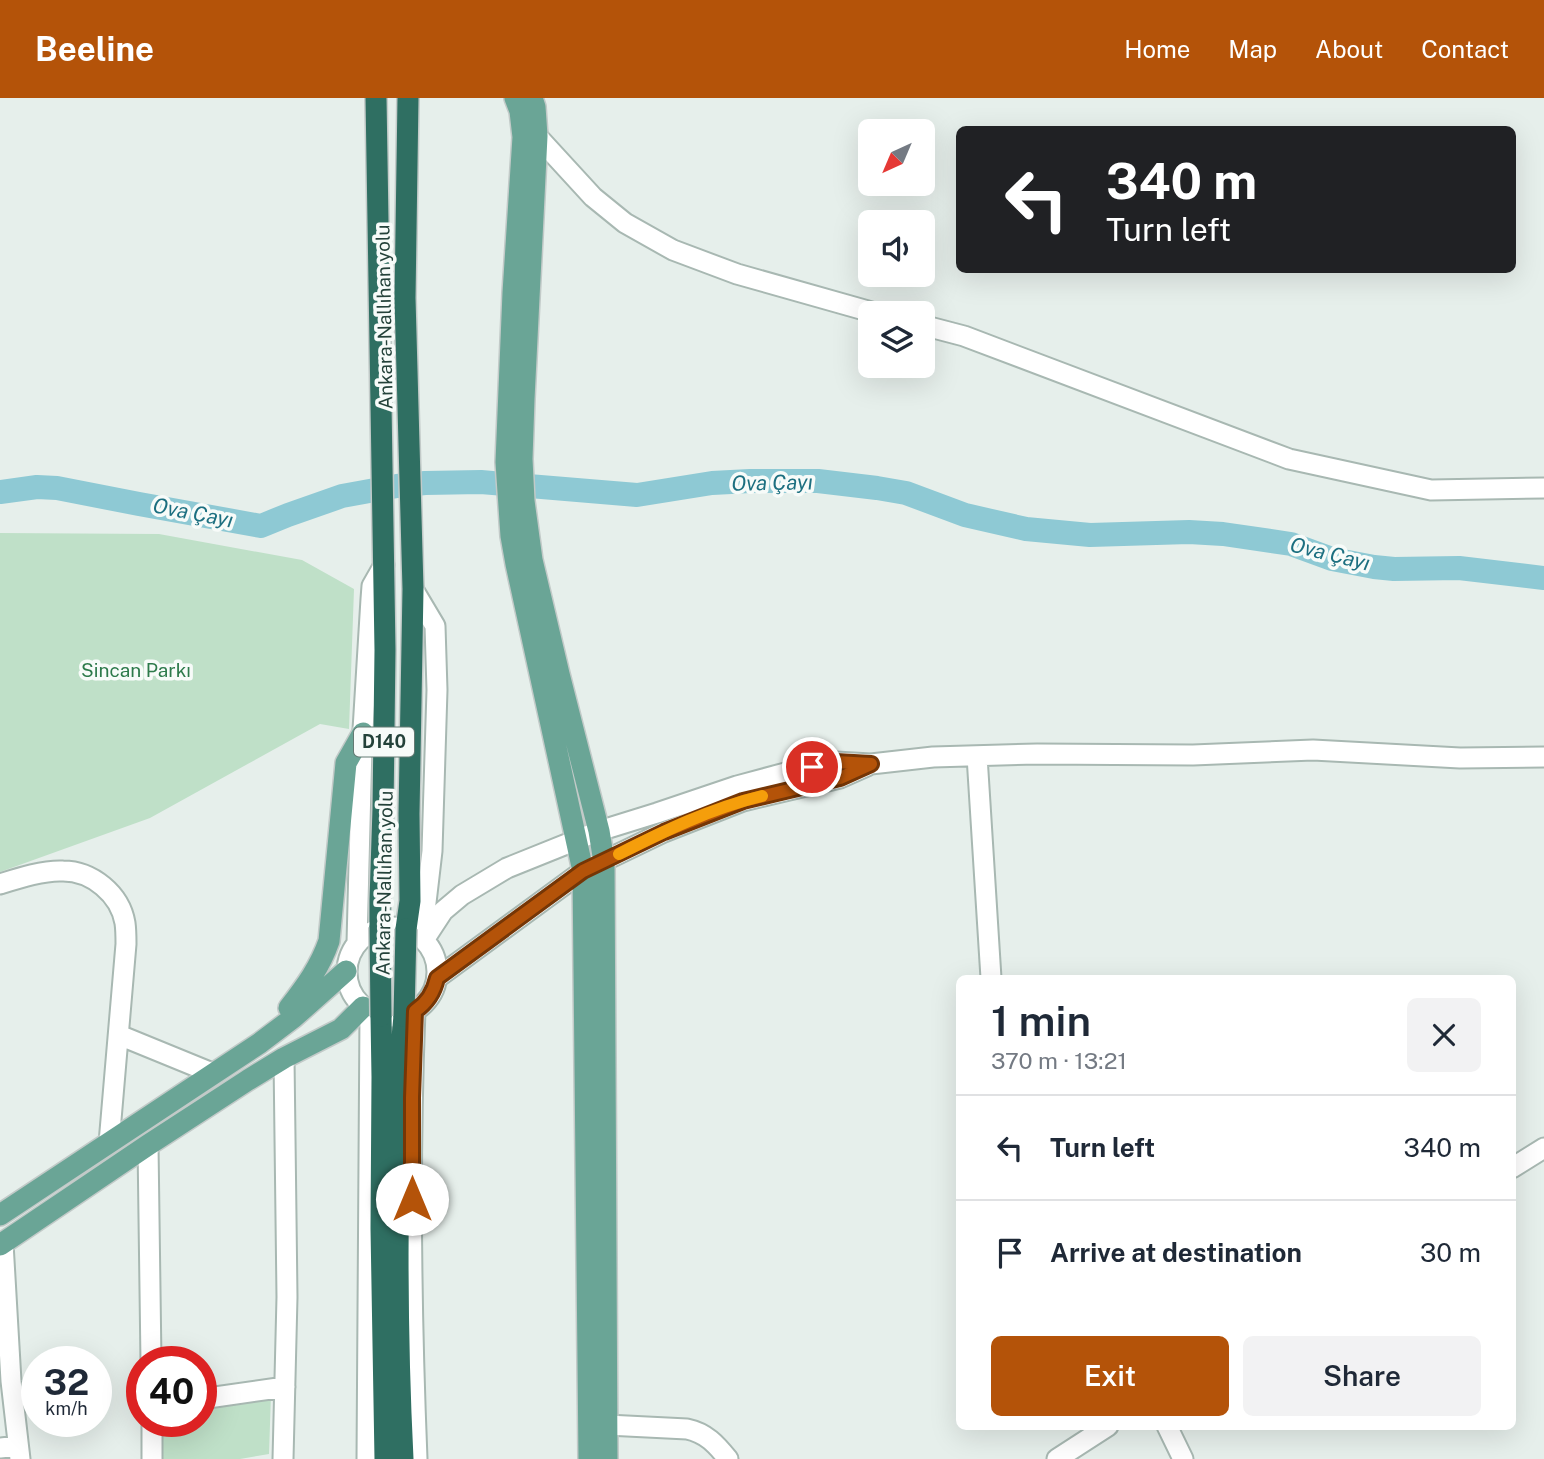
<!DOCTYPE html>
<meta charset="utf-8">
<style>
body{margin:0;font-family:"Public Sans",sans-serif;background:#f2f2f3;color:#1f2937;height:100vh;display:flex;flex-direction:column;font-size:26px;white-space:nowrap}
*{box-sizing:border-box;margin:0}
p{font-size:23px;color:#747a83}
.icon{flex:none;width:38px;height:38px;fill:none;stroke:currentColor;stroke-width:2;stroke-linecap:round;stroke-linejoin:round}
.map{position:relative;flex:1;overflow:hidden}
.side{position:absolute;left:956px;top:877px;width:560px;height:455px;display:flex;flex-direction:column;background:#fff;border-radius:10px;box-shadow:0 7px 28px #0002}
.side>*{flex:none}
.top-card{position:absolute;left:956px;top:28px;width:560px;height:147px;border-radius:10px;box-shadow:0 7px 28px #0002;background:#202124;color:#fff;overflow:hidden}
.needle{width:46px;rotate:224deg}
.controls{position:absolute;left:858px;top:21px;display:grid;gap:14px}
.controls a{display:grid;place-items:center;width:77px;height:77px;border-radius:10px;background:#fff;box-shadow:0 7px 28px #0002;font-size:35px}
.speed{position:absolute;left:21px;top:1248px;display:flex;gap:14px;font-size:35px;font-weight:700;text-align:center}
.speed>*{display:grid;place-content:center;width:91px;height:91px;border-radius:50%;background:#fff;box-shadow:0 7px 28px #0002;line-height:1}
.speed small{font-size:18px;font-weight:400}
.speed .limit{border:10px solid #d22;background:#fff;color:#111}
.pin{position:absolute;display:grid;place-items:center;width:60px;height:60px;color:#fff;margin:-30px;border:4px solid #fff;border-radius:50%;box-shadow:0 2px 7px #0007}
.me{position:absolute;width:77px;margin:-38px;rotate:0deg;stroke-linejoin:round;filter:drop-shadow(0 0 5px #0008)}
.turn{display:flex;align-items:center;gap:24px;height:147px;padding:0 35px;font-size:32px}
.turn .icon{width:91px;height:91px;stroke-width:2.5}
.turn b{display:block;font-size:49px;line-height:60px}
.round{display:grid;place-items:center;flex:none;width:74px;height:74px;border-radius:10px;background:#f2f2f3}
.head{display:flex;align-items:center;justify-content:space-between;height:119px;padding:0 35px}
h1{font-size:42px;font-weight:600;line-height:52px}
.cta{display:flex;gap:14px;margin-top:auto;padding:14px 35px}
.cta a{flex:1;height:80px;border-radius:10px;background:#b45309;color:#fff;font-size:28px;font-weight:600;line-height:80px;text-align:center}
.cta a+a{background:#f2f2f3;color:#1f2937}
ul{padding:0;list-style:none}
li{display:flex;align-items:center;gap:21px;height:105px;padding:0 35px;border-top:2px solid #e0e1e3}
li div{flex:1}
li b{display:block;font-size:26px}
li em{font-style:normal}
header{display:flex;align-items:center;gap:42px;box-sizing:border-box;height:98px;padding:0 35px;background:#b45309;color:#fff}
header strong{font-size:33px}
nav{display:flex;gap:38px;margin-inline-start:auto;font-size:24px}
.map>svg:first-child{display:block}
</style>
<header>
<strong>Beeline</strong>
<nav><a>Home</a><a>Map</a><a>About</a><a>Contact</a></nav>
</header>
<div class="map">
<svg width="1544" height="1361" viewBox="0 0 1544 1361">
<rect width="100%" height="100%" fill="#e6efeb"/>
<path fill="#bfe0c8" d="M0,435l159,1 143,26 52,29 -5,140 -29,-5 -170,94 -150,54z
M271,1296l-2,60 -29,5h-79v-38h40v-16z"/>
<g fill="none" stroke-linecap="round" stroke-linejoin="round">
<path stroke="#8ec9d4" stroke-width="24" d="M0,394l37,-5 20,1 82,16 122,22 27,-11 54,-19 55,-10 28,-3 56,-1 156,13 75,-12 38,-2h68l59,7 29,5 59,22 61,14 64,6 99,-3 34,2 68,10 41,15 42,8 20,2 65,-1 85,10"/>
<defs>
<path id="minor" d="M537,38l56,61 32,26 48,27 64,24 138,39
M922,227l42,11 325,123 142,31 113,-2
M413,491l22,37 2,64 -5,161 -10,86
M977,658l14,222
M0,786c19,-6 44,-14 63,-13 29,0 57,23 62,52 1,7 1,14 1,21l-17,199
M347 874a45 45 0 1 1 90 0a45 45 0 1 1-90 0Z
M424,842l19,-29 19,-16 45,-27 92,-37 58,-18 80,-27 52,-14 47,-10 35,2 62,-7 104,-3 156,1 120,-5 147,8 84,-1
M357,845l5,-197 9,-147 1,-13 12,-21
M437,880l146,-107 81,-39 79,-31 97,-23 27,-12
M415,913c-6,149 -4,299 2,448
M119,937l93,38
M148,1047l3,217
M1512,1070l32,-20
M3,1145l8,138 9,78
M201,1301l84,-12
M152,1323v38
M607,1327l80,4c19,4 29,15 41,30
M1167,1328l16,33
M0,1350l18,-2
M283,1361l4,-162 -3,-239
M367,1361l3,-447
M1057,1361l51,-33"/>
<path id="major" d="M515,0l5,13 3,26 -10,156 -7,169 5,74 5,28 67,307 6,588
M532,0l3,9 2,29 -13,263 -2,60 2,42 8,59 27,114 40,157 5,31 3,597
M289,910c17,-22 31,-41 40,-67l17,-178 17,-30
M0,1117l260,-172 33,-25 53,-47
M0,1147l148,-100 100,-65 36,-22 57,-29 22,-22"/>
<path id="highway" d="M376,0l9,552 -2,159 -3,91v27
M406,831l4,-28 -1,-87 4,-225 -8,-291 3,-200
M381,918l1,61 -1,151 4,231
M403,1361c-5,-100 -6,-199 -4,-299 0,-48 0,-96 5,-144"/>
</defs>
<use href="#minor" stroke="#a8b8b2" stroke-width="23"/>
<use href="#major" stroke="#c2cac8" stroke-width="24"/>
<use href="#highway" stroke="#c2cac8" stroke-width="24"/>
<use href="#minor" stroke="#fff" stroke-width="19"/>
<use href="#major" stroke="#6aa596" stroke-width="21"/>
<use href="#highway" stroke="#2f6f62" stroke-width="21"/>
<defs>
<path id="highway-bridge" d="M380,829l1,89
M404,918l2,-87"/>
</defs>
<use href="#highway-bridge" stroke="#c2cac8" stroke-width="24" stroke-linecap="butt"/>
<use href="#highway-bridge" stroke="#2f6f62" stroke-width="21"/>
</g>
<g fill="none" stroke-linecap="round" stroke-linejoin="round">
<defs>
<path id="route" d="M412,1101v-101l3,-87c12,-8 19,-19 22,-33l146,-107 81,-39 79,-31 97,-23 31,-14 -35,-2 -24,5"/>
</defs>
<use href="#route" stroke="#753606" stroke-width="18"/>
<use href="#route" stroke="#b45309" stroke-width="12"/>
<path stroke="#f59e0b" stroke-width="12" d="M619,756c45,-23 93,-46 143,-58"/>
</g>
<g text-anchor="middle" stroke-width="7" stroke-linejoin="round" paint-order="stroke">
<rect fill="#f7fbf9" stroke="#637a73" stroke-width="2" x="354" y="629.5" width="60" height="29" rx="5"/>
<g font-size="18" font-weight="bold" fill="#24423a">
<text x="384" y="650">D140</text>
</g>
<g font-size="19" fill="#24423a" stroke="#f7fbf9">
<text transform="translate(384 219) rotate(-91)" y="7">Ankara-Nallıhan yolu</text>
<text transform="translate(384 785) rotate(-89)" y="7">Ankara-Nallıhan yolu</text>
</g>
<g font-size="19" fill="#2d7a4b" stroke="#f7fbf9">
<text x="136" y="579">Sincan Parkı</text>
</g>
<g font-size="21" font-style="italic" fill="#1c6f80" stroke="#f7fbf9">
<text transform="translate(772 385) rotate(-1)" y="7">Ova Çayı</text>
<text transform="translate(193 415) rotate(11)" y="7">Ova Çayı</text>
<text transform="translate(1330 456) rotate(14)" y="7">Ova Çayı</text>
</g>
</g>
</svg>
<div class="controls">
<a><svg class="needle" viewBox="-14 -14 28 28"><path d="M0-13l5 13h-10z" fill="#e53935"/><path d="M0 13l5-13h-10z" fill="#747a83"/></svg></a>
<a><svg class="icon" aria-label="sound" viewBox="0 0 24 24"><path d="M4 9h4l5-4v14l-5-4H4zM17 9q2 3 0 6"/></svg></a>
<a><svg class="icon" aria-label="layers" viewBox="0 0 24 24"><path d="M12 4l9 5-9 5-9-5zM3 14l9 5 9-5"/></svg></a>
</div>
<div class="speed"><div>32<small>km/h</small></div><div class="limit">40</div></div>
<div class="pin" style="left:812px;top:669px;background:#d93025"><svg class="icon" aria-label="arrive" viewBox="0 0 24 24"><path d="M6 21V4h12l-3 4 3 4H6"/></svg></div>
<svg class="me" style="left:412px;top:1101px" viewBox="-20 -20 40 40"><circle r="19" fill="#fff"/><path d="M0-13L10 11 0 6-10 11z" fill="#b45309"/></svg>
<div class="top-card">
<div class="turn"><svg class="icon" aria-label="left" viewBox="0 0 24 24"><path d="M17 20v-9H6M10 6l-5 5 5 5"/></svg><div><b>340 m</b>Turn left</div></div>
</div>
<section class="side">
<div class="head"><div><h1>1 min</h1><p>370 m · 13:21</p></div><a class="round"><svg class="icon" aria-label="close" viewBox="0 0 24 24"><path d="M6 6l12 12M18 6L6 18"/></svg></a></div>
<ul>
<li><svg class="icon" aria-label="left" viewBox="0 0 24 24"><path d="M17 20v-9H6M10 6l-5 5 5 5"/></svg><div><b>Turn left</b></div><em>340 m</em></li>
<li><svg class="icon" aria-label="arrive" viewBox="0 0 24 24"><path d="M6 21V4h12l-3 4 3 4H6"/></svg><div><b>Arrive at destination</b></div><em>30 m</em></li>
</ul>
<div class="cta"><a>Exit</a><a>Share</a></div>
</section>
</div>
